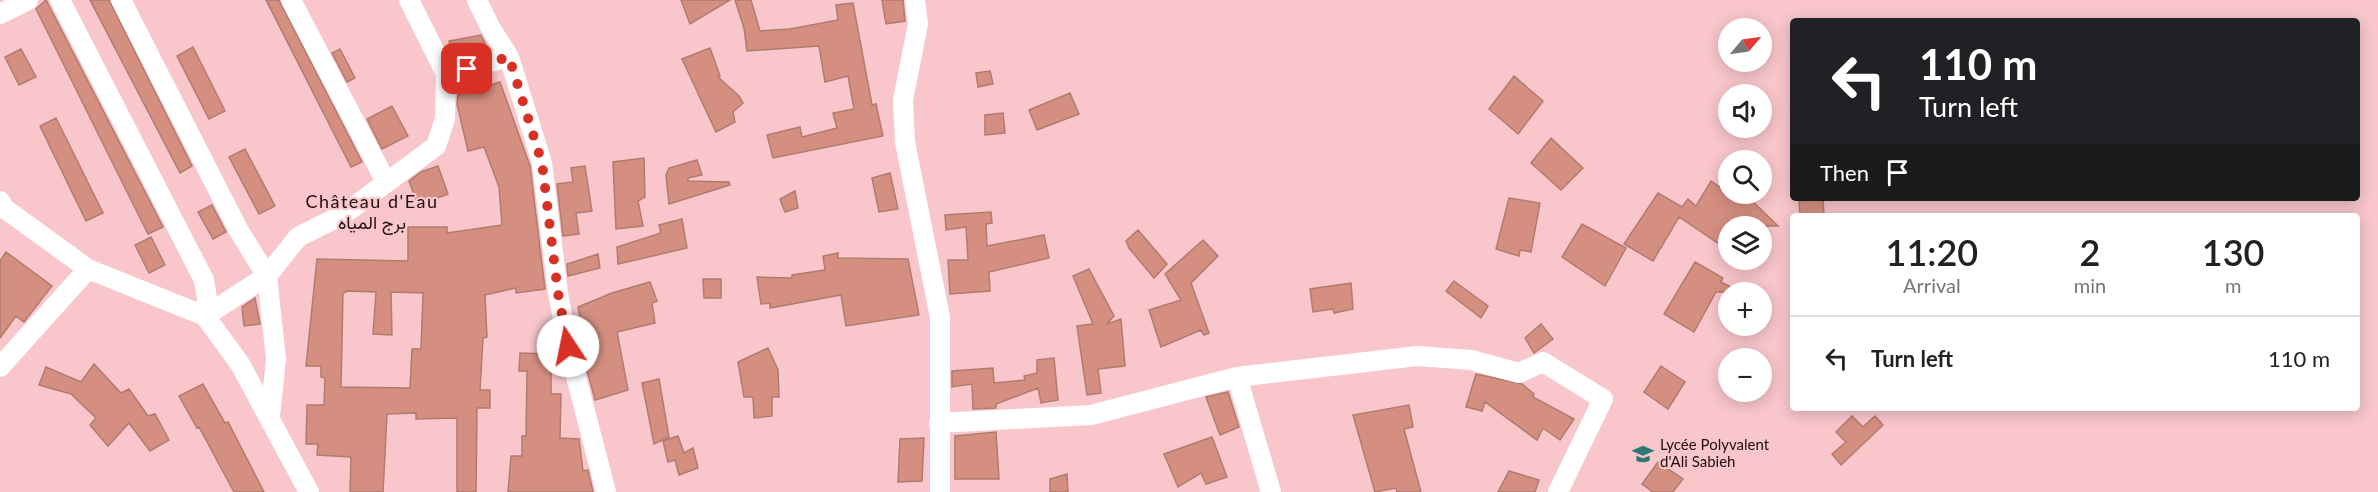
<!DOCTYPE html>
<meta charset="utf-8">
<style>
body{margin:0;font-family:Lato,Vazirmatn,sans-serif;background:#f2f2f2;color:#222;height:100vh;display:flex;flex-direction:column;font-size:22px;white-space:nowrap}
*{box-sizing:border-box;margin:0}
p{font-size:20px;color:#767676}
.icon{flex:none;width:33px;height:33px;fill:none;stroke:currentColor;stroke-width:2;stroke-linecap:round;stroke-linejoin:round}
.map{position:relative;flex:1;overflow:hidden}
.side{position:absolute;left:1790px;top:213px;width:570px;height:198px;display:flex;flex-direction:column;background:#fff;border-radius:6px;box-shadow:0 3px 15px #0003}
.side>*{flex:none}
.top-card{position:absolute;left:1790px;top:18px;width:570px;height:183px;border-radius:6px;box-shadow:0 3px 15px #0003;background:#202124;color:#fff;overflow:hidden}
.needle{width:39px;rotate:61deg}
.buttons{position:absolute;left:1718px;top:18px;display:grid;gap:12px}
.buttons a{display:grid;place-items:center;width:54px;height:54px;border-radius:50%;background:#fff;box-shadow:0 3px 15px #0003;font-size:30px}
.pin{position:absolute;display:grid;place-items:center;width:51px;height:51px;color:#fff;margin:-26px;border-radius:12px;box-shadow:0 3px 9px #0006}
.me{position:absolute;width:66px;margin:-33px;rotate:349deg;stroke-linejoin:round;filter:drop-shadow(0 0 4px #0008)}
.turn{display:flex;align-items:center;gap:21px;height:126px;padding:0 30px;font-size:27px}
.turn .icon{width:78px;height:78px;stroke-width:2.5}
.turn b{display:block;font-size:42px;line-height:51px}
.then{display:flex;align-items:center;height:57px;padding:0 30px;background:#0003;gap:12px;font-size:22px}
.eta{display:flex;justify-content:space-evenly;align-items:center;height:102px;text-align:center}
.eta b{font-size:36px;font-weight:600;line-height:42px}
ul{padding:0;list-style:none}
li{display:flex;align-items:center;gap:18px;height:84px;padding:0 30px;border-top:2px solid #e0e0e0}
li div{flex:1}
li b{display:block;font-size:22px}
li em{font-style:normal}
.map>svg:first-child{display:block}
</style>
<div class="map">
<svg width="2378" height="492" viewBox="0 0 2378 492">
<rect width="100%" height="100%" fill="#f8c6cb"/>
<path fill="#d58f81" stroke="#b17b6f" stroke-width="1.5" fill-rule="evenodd" d="M46,0l117,227 -15,7 -112,-225z
M90,0h19l83,166 -12,7z
M266,0h13l83,162 -11,5z
M681,0h49l-40,24z
M735,0h16l9,31 30,-2 48,-9 -2,-15 17,-2 19,102 4,-1 7,32 -110,22 -6,-23 33,-8 2,10 35,-9 -4,-15 21,-4 -6,-33 -23,6 -6,-36 -72,5 -3,-23z
M882,0h21l2,21 -19,3z
M481,35l7,15 -33,9 -6,-18z
M193,47l32,64 -16,8 -32,-63z
M710,48l10,28 -2,1 21,19 4,7 -10,9 2,10 -19,10 -34,-73z
M21,49l15,28 -17,8 -14,-28z
M340,49l15,29 -8,4 -15,-29z
M990,71l3,13 -15,3 -2,-14z
M1514,76l29,25 -25,33 -29,-25z
M500,82l30,84 15,123 -29,4v-5l-31,7 2,42 -4,1 -3,52h10v18h-13l-1,84h-19v-74l-41,1v-6l-29,1 -4,78h-33l1,-35 -34,-2 1,-11h-12l1,-39h17l1,-27 -4,-1v-11h-15l11,-107 91,2v-34h39v6l55,-8 -3,-38 -15,-40 -16,4 -11,-47 1,-9zM348,291l28,1 -3,42 19,1 -1,-43 32,1 -2,56h-9l-2,39 -69,-1 2,-94z
M1070,93l9,21 -42,16 -8,-20z
M392,106l16,30 -26,13 -15,-30z
M1003,113l2,20 -20,2v-20z
M56,118l47,95 -17,8 -46,-95z
M1551,138l32,30 -22,22 -30,-27z
M245,149l30,57 -16,8 -30,-57z
M644,158l1,39 -7,4 5,25 -27,3 -3,-67z
M697,160l5,15 -14,3v3l41,1 1,3 -61,19 -3,-29 3,-7z
M438,166l10,28 -30,11 -9,-24 12,-9z
M585,166l7,45 -16,2 3,21 -16,2 -6,-52 16,-2 -2,-14z
M890,173l8,36 -19,3 -7,-34z
M1711,181l28,19 6,-6 33,32h-29l-10,-9 -5,9h-6v10l-6,10 -43,-29 -26,44 -29,-17 34,-51 24,14 6,-8 8,7z
M795,191l3,17 -13,4 -5,-13z
M1509,198l31,5 -9,49 -11,-2 -1,6 -23,-7z
M1823,199l1,17h-24l-1,-15z
M212,205l14,27 -13,7 -15,-27z
M991,212l1,11 -6,1 1,22 57,-11 5,23 -60,14 1,19 -40,3 -2,-34h20l-2,-33 -20,3 -1,-15z
M682,219l5,29 -69,16 -1,-17 44,-14 -2,-8z
M1582,224l44,24 -21,38 -43,-29z
M1138,230l29,34 -13,14 -25,-30 -3,-7z
M151,237l14,28 -16,8 -14,-28z
M1203,240l15,16 -27,27 18,50 -5,2 -3,-5 -40,17 -12,-37 32,-10 -16,-26z
M6,252l46,34 -28,36 -8,-6 -16,22v-77z
M838,253v5l70,1 11,56 -73,11 -5,-31 -71,13v-5l-9,1 -4,-27 35,1v-3l33,-5 -2,-14z
M598,254l2,14 -32,8 -1,-12z
M1695,262l28,16 -2,4 19,10h-24l-22,40 -30,-18z
M1089,269l25,47 -7,8 14,-5 4,47 -27,3 3,24 -14,2 -10,-69 16,-2 -20,-48z
M703,279h18v19h-17z
M1454,281l34,25 -7,12 -35,-27z
M650,282l7,19 -5,2 3,20 -38,9 11,58 -33,10 -11,-41 3,-1 -9,-51 34,-14z
M1351,283l2,26 -19,4 -1,-4 -20,3 -3,-23z
M255,298l5,26 -16,2 -2,-19z
M1541,324l12,15 -19,14 -9,-15z
M768,348l10,22 1,27h-7v19l-18,2 -1,-21h-9l-6,-35z
M520,353l31,1v40h10l-1,44 19,1 4,32 5,-1 5,22h-85l3,-36h11v-20h4l1,-65h-8z
M1054,358l4,42 -17,3 -3,-15 -42,16v4l-23,1 -1,-25 -20,3v-16l41,-3 1,15 31,-3 -1,-4 13,-3v-13z
M94,364l27,29 8,-4 19,27 7,-2 14,26 -19,11 -21,-28 -21,23 -18,-21 6,-7 -25,-24 -32,-9 7,-18 35,15z
M1661,366l24,16 -17,27 -24,-17z
M1476,374l46,10 12,10 -1,3 41,22 -14,21 -17,-12 -6,12 -52,-38 -3,9 -16,-4z
M659,379l10,58 -15,7 -12,-61z
M203,384l22,39 3,-1 36,70h-30l-35,-65 -2,1 -18,-32z
M1228,392l11,35 -19,8 -14,-38z
M1409,405l4,22 -9,2 17,63h-24l-1,-4 -21,4 -22,-77z
M1852,416l11,11 12,-11 8,9 -42,40 -9,-11 14,-12 -10,-10z
M996,432l3,47h-44v-43z
M678,436l6,17 9,-5 5,20 -19,7 -4,-15 -7,2 -5,-21z
M1212,437l15,40 -21,7 -5,-11 -23,14 -14,-33z
M924,438l-2,43 -24,1 2,-43z
M1658,462l25,17 -10,13h-20l-11,-8z
M1509,471l30,9 -4,12h-37z
M1067,474l1,18h-18v-13z"/>
<g fill="none" stroke-linecap="round" stroke-linejoin="round">
<path stroke="#fff" stroke-width="20" d="M60,0l144,280 3,18 -2,18
M121,0l118,231 28,45 9,83 -6,57
M291,0l95,182
M409,0l37,74
M477,0l13,27 19,30 33,106 16,130 10,53 38,146
M915,0l3,24 -15,76 2,42 35,175v175
M0,14l28,-14
M0,201l4,7 84,61 117,47 35,48 69,128
M205,316l62,-40 31,-39 46,-23 92,-68 9,-27 1,-45 63,-17
M0,367l88,-98
M1237,377l34,115
M939,423l152,-8 146,-38 180,-21 54,4 48,13 24,-11 60,37 -45,93"/>
</g>
<g fill="none" stroke-linecap="round" stroke-linejoin="round">
<path stroke="#d93025" stroke-width="10" stroke-dasharray="0 18" d="M467,69l42,-12 33,106 16,130 10,53"/>
</g>
<defs>
<symbol id="school-bare" viewBox="-9 -9 18 18"><path d="M0-5L7-2L0 1L-7-2ZM-4 1L0 2.5L4 1V4Q0 6-4 4Z" fill="#2e7875" stroke="#f8c6cb" stroke-width="2.5" paint-order="stroke"/></symbol>
</defs>
<g fill-rule="evenodd">
<use href="#school-bare" x="1628" y="439" width="30" height="30"/>
</g>
<g text-anchor="middle" stroke-width="4.5" stroke-linejoin="round" paint-order="stroke">
<g font-size="15" fill="#230e11" stroke="#f8c6cb" text-anchor="start">
<text x="1660" y="450">Lycée Polyvalent<tspan x="1660" dy="17">d'Ali Sabieh</tspan></text>
</g>
<g font-size="18" letter-spacing="1.5" fill="#230e11" stroke="#f8c6cb">
<text x="372" y="208">Château d'Eau<tspan x="372" dy="21">برج المياه</tspan></text>
</g>
</g>
</svg>
<div class="buttons">
<a><svg class="needle" viewBox="-14 -14 28 28"><path d="M0-13l5 13h-10z" fill="#e53935"/><path d="M0 13l5-13h-10z" fill="#767676"/></svg></a>
<a><svg class="icon" aria-label="sound" viewBox="0 0 24 24"><path d="M4 9h4l5-4v14l-5-4H4zM17 9q2 3 0 6"/></svg></a>
<a><svg class="icon" aria-label="search" viewBox="0 0 24 24"><circle cx="10" cy="10" r="6"/><path d="M15 15l6 6"/></svg></a>
<a><svg class="icon" aria-label="layers" viewBox="0 0 24 24"><path d="M12 4l9 5-9 5-9-5zM3 14l9 5 9-5"/></svg></a>
<a>+</a>
<a>−</a>
</div>
<div class="pin" style="left:467px;top:69px;background:#d93025"><svg class="icon" aria-label="arrive" viewBox="0 0 24 24"><path d="M6 21V4h12l-3 4 3 4H6"/></svg></div>
<svg class="me" style="left:568px;top:346px" viewBox="-20 -20 40 40"><circle r="19" fill="#fff"/><path d="M0-13L10 11 0 6-10 11z" fill="#d93025"/></svg>
<div class="top-card">
<div class="turn"><svg class="icon" aria-label="left" viewBox="0 0 24 24"><path d="M17 20v-9H6M10 6l-5 5 5 5"/></svg><div><b>110 m</b>Turn left</div></div>
<div class="then">Then<svg class="icon" aria-label="arrive" viewBox="0 0 24 24"><path d="M6 21V4h12l-3 4 3 4H6"/></svg></div>
</div>
<section class="side">
<div class="eta">
<div><b>11:20</b><p>Arrival</p></div>
<div><b>2</b><p>min</p></div>
<div><b>130</b><p>m</p></div>
</div>
<ul>
<li><svg class="icon" aria-label="left" viewBox="0 0 24 24"><path d="M17 20v-9H6M10 6l-5 5 5 5"/></svg><div><b>Turn left</b></div><em>110 m</em></li>
</ul>
</section>
</div>
